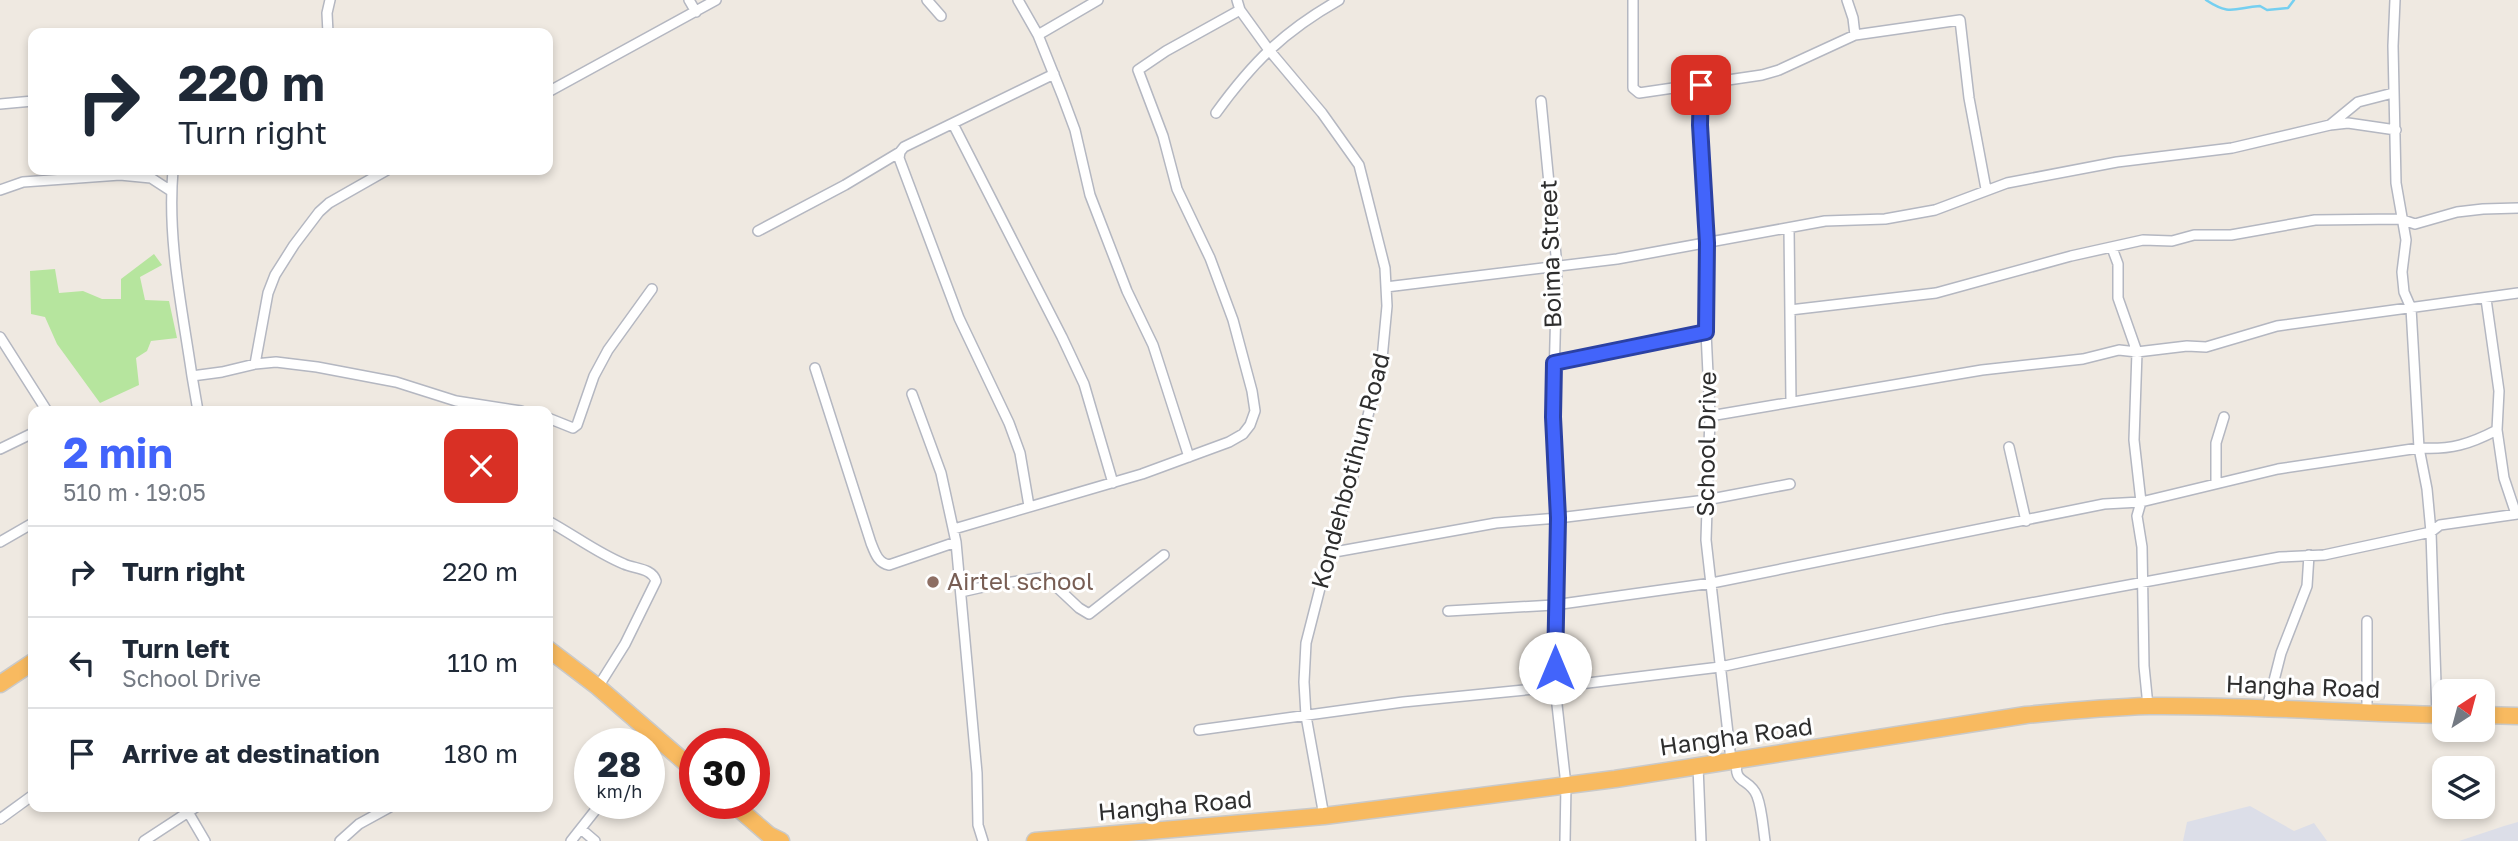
<!DOCTYPE html>
<meta charset="utf-8">
<style>
body{margin:0;font-family:"Golos Text",sans-serif;background:#f6f6f7;color:#1f2937;height:100vh;display:flex;flex-direction:column;font-size:26px;white-space:nowrap}
*{box-sizing:border-box;margin:0}
p{font-size:23px;color:#747a83}
.icon{flex:none;width:38px;height:38px;fill:none;stroke:currentColor;stroke-width:2;stroke-linecap:round;stroke-linejoin:round}
.map{position:relative;flex:1;overflow:hidden}
.side{position:absolute;left:28px;top:406px;width:525px;height:406px;display:flex;flex-direction:column;background:#fff;border-radius:14px;box-shadow:0 4px 10px #0003}
.side>*{flex:none}
.banner{position:absolute;left:28px;top:28px;width:525px;height:147px;border-radius:14px;box-shadow:0 4px 10px #0003;background:#fff;color:#1f2937;overflow:hidden}
.needle{width:46px;rotate:36deg}
.fabs{position:absolute;left:2432px;top:679px;display:grid;gap:14px}
.fabs a{display:grid;place-items:center;width:63px;height:63px;border-radius:14px;background:#fff;box-shadow:0 4px 10px #0003;font-size:35px}
.speed{position:absolute;left:574px;top:728px;display:flex;gap:14px;font-size:35px;font-weight:700;text-align:center}
.speed>*{display:grid;place-content:center;width:91px;height:91px;border-radius:50%;background:#fff;box-shadow:0 4px 10px #0003;line-height:1}
.speed small{font-size:18px;font-weight:400}
.speed .limit{border:10px solid #d22;background:#fff;color:#111}
.pin{position:absolute;display:grid;place-items:center;width:60px;height:60px;color:#fff;margin:-30px;border-radius:14px;box-shadow:0 4px 10px #0006}
.me{position:absolute;width:77px;margin:-38px;rotate:0deg;stroke-linejoin:round;filter:drop-shadow(0 0 5px #0008)}
.turn{display:flex;align-items:center;gap:24px;height:147px;padding:0 35px;font-size:32px}
.turn .icon{width:91px;height:91px;stroke-width:2.5}
.turn b{display:block;font-size:49px;line-height:60px}
.round{display:grid;place-items:center;flex:none;width:74px;height:74px;border-radius:14px;background:#f6f6f7}
.overview{display:flex;align-items:center;justify-content:space-between;height:119px;padding:0 35px}
h1{font-size:42px;font-weight:700;line-height:52px;color:#4264fb}
ul{padding:0;list-style:none}
li{display:flex;align-items:center;gap:21px;height:91px;padding:0 35px;border-top:2px solid #e0e1e3}
li div{flex:1}
li b{display:block;font-size:26px}
li em{font-style:normal}
.map>svg:first-child{display:block}
</style>
<div class="map">
<svg width="2518" height="841" viewBox="0 0 2518 841">
<rect width="100%" height="100%" fill="#efe9e1"/>
<path fill="#dcdee8" d="M2250,806l44,25 20,-8 13,18h-144l4,-19z
M2518,822v19h-59l45,-15z"/>
<path fill="#b6e59e" d="M154,254l8,11 -22,12 5,23 24,1 8,37 -26,3 -4,10 -11,7 3,27 -39,18 -43,-59 -12,-27 -14,-3 -1,-43 25,-2 4,24 24,-2 19,8h19v-20z"/>
<g fill="none" stroke-linecap="round" stroke-linejoin="round">
<path stroke="#75cff0" stroke-width="2.5" d="M2206,0c24,16 28,8 54,6l7,4 21,-2 6,-8"/>
<defs>
<path id="minor" d="M689,0l7,12
M927,0l14,16
M1018,0l20,35 24,60 13,35 15,65 37,96 26,54 36,112
M1237,0l3,10 29,40 53,63 37,52 26,103 2,38 -5,53 -31,125 -22,69 -23,90 -2,39 2,34 18,100
M1633,0v88l6,5 123,-18 17,-5 76,-35 105,-15 9,78 17,91
M1847,0l6,18 2,17
M2395,0l-2,46 3,137 10,57 -4,32 2,20 7,16 8,140 8,41 4,43 6,183
M328,33l-1,-20 3,-13
M1038,35l60,-35
M1701,85l-1,41 7,117 -1,89 4,84 -4,124 25,220
M548,92l168,-92
M1541,101l16,165 -4,151 5,101 -3,169 11,98 -1,56
M0,104l33,-3
M1216,113c37,-51 68,-82 123,-113
M953,124l109,213 22,47 29,99
M2330,125l28,-23 35,-9
M900,152l-1,6 60,160 50,105 11,30 9,53
M173,170c-6,70 9,137 19,206
M0,190l23,-8 97,-7 31,3 20,13
M1789,228l2,174
M758,231l87,-46 55,-33 4,-5 150,-73
M2112,248l6,16v34l19,54 -3,88 7,62 -4,14 5,31 2,119 4,40
M1386,287l231,-28 208,-38 60,-2 50,-9 72,-27 110,-21 115,-14 98,-23 18,-2 48,7
M1790,310l146,-17 135,-37 72,-16 29,1 22,-6h37l84,-15 85,-1 15,5 42,-12 26,-3 35,-1
M0,337l47,74
M1554,363l152,-31
M255,364l21,-2 41,5 79,15 60,19 65,10
M815,368l56,175c4,10 7,20 18,22l67,-23
M912,394l29,79 15,69 21,231 1,52 5,16
M198,411l-6,-35 30,-4 33,-8 13,-71 7,-18 19,-30 25,-33 10,-9 58,-33
M1710,416l272,-46 101,-11 36,-9 18,2 50,-6 19,1 71,-21 241,-33
M548,418l25,10 4,-3 17,-49 14,-26 44,-61
M2497,430l7,48 12,36
M2009,447l17,74
M0,449l33,-16
M2216,483v-40l8,-26
M548,521c26,14 49,32 76,43 11,5 28,4 32,17l-31,63 -27,43
M954,529l188,-55 87,-32 14,-8 7,-9 5,-14 -3,-20 -19,-71 -23,-62 -33,-69 -14,-53 -25,-66 28,-19 74,-41
M0,542l33,-19
M1329,553l167,-30 62,-5 148,-18 84,-16
M961,592l31,-7 54,-8 33,31 10,6 75,-59
M1448,611l106,-6 158,-22 392,-79 37,-2 137,-33 141,-21c32,2 51,-4 78,-18l2,-39 -13,-92
M2367,621v91
M2267,708l14,-55 26,-67 2,-31
M1199,730l204,-28 152,-15 165,-20 224,-48 336,-62 44,-2 107,-23 9,-7 78,-11
M1738,759c-7,26 12,18 19,37 5,13 6,31 8,45
M1698,766l3,75
M188,812l17,29
M0,819l33,-24
M581,829l14,12
M144,841l52,-34
M340,841l19,-17 31,-17
M571,841l30,-38"/>
<path id="trunk" d="M548,649l50,38 97,84
M0,684l33,-22
M2483,715l35,1
M732,803l37,32 12,6
M1035,841l289,-25 291,-37 411,-64c41,-4 82,-8 123,-9 99,-1 197,7 296,9"/>
</defs>
<use href="#minor" stroke="#b4b7c1" stroke-width="12"/>
<use href="#trunk" stroke="#c9c9c9" stroke-width="19"/>
<use href="#minor" stroke="#fff" stroke-width="9"/>
<use href="#trunk" stroke="#f8ba60" stroke-width="16"/>
</g>
<g fill="none" stroke-linecap="round" stroke-linejoin="round">
<defs>
<path id="route" d="M1555,668l3,-150 -5,-101 1,-54 152,-31 1,-89 -7,-118 1,-40"/>
</defs>
<use href="#route" stroke="#2b41a3" stroke-width="18"/>
<use href="#route" stroke="#4264fb" stroke-width="12"/>
</g>
<circle fill="#8d6e63" stroke="#fff" stroke-width="2.5" cx="933" cy="582" r="7"/>
<g text-anchor="middle" stroke-width="6" stroke-linejoin="round" paint-order="stroke">
<g font-size="24" fill="#2e2e2e" stroke="#fff">
<text transform="translate(1551 254) rotate(-92)" y="8">Boima Street</text>
<text transform="translate(1707 444) rotate(-89)" y="8">School Drive</text>
<text transform="translate(1351 471) rotate(-75)" y="8">Kondehbotihun Road</text>
<text transform="translate(2303 687) rotate(2)" y="8">Hangha Road</text>
<text transform="translate(1736 737) rotate(-8)" y="8">Hangha Road</text>
<text transform="translate(1175 806) rotate(-5)" y="8">Hangha Road</text>
</g>
<g font-size="24" fill="#785e54" stroke="#fff" text-anchor="start">
<text x="947" y="590">Airtel school</text>
</g>
</g>
</svg>
<div class="fabs">
<a><svg class="needle" viewBox="-14 -14 28 28"><path d="M0-13l5 13h-10z" fill="#e53935"/><path d="M0 13l5-13h-10z" fill="#747a83"/></svg></a>
<a><svg class="icon" aria-label="layers" viewBox="0 0 24 24"><path d="M12 4l9 5-9 5-9-5zM3 14l9 5 9-5"/></svg></a>
</div>
<div class="speed"><div>28<small>km/h</small></div><div class="limit">30</div></div>
<div class="pin" style="left:1701px;top:85px;background:#d93025"><svg class="icon" aria-label="arrive" viewBox="0 0 24 24"><path d="M6 21V4h12l-3 4 3 4H6"/></svg></div>
<svg class="me" style="left:1555px;top:668px" viewBox="-20 -20 40 40"><circle r="19" fill="#fff"/><path d="M0-13L10 11 0 6-10 11z" fill="#4264fb"/></svg>
<div class="banner">
<div class="turn"><svg class="icon" aria-label="right" viewBox="0 0 24 24"><path d="M7 20v-9h11M14 6l5 5-5 5"/></svg><div><b>220 m</b>Turn right</div></div>
</div>
<section class="side">
<div class="overview"><div><h1>2 min</h1><p>510 m · 19:05</p></div><a class="round" style="background:#d93025;color:#fff"><svg class="icon" aria-label="close" viewBox="0 0 24 24"><path d="M6 6l12 12M18 6L6 18"/></svg></a></div>
<ul>
<li><svg class="icon" aria-label="right" viewBox="0 0 24 24"><path d="M7 20v-9h11M14 6l5 5-5 5"/></svg><div><b>Turn right</b></div><em>220 m</em></li>
<li><svg class="icon" aria-label="left" viewBox="0 0 24 24"><path d="M17 20v-9H6M10 6l-5 5 5 5"/></svg><div><b>Turn left</b><p>School Drive</p></div><em>110 m</em></li>
<li><svg class="icon" aria-label="arrive" viewBox="0 0 24 24"><path d="M6 21V4h12l-3 4 3 4H6"/></svg><div><b>Arrive at destination</b></div><em>180 m</em></li>
</ul>
</section>
</div>
